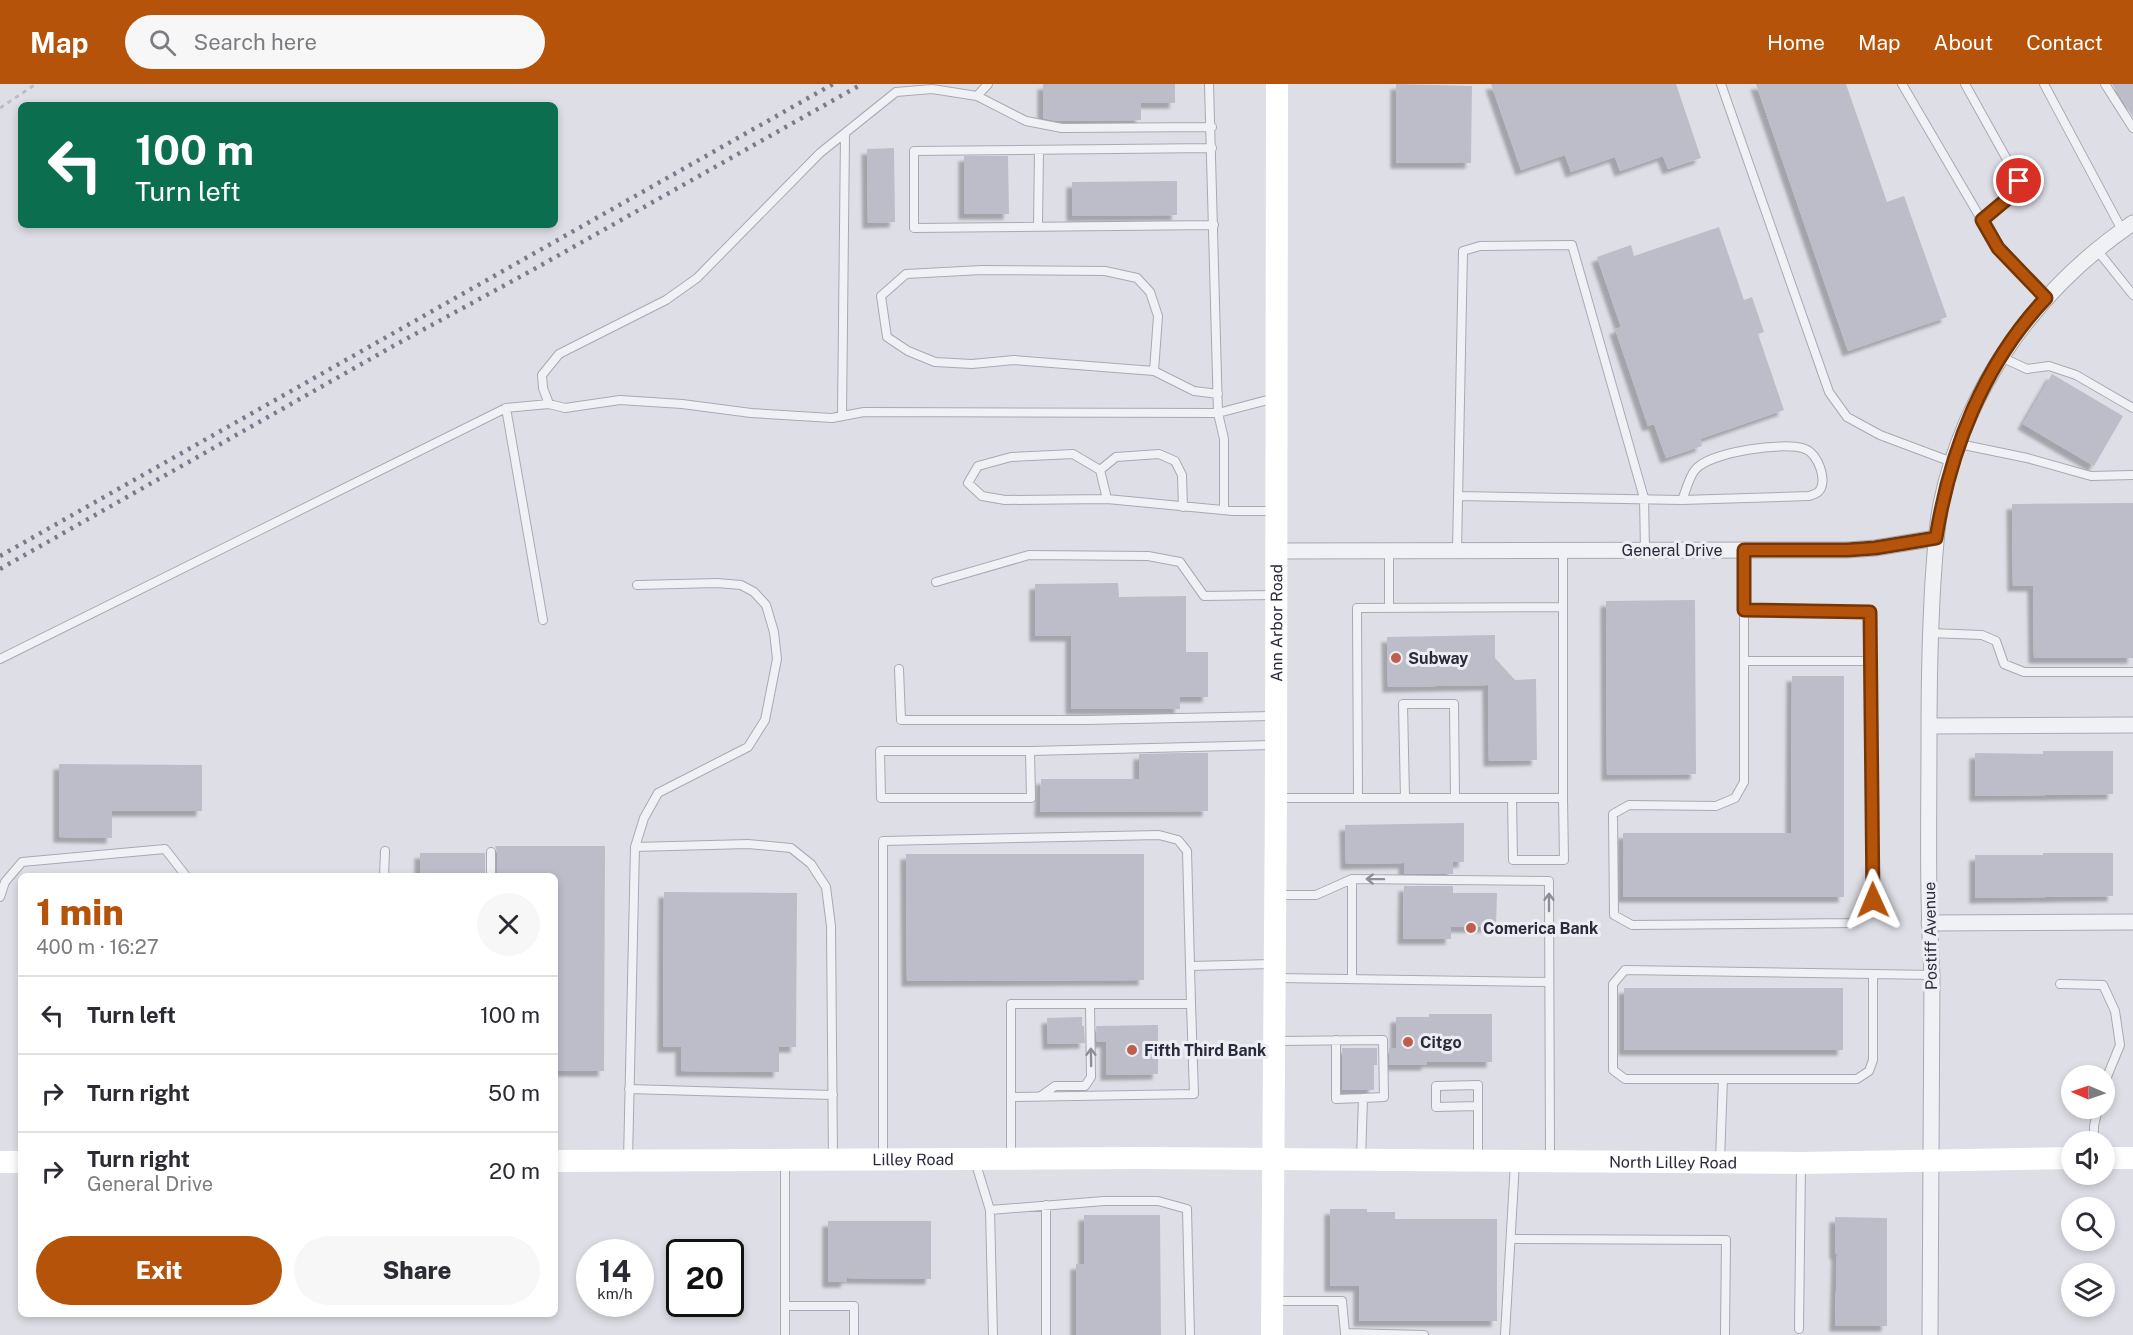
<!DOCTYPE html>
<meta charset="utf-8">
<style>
body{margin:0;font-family:"Public Sans",sans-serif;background:#f7f7f7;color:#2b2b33;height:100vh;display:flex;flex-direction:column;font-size:22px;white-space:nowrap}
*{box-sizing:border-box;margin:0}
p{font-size:20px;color:#7c7c81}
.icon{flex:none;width:33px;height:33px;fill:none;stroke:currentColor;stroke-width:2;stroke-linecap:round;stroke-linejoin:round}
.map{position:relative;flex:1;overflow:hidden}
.details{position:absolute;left:18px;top:789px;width:540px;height:444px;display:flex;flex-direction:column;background:#fff;border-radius:9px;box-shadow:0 3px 9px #0003}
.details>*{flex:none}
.banner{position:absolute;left:18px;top:18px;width:540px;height:126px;border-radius:9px;box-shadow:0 3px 9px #0003;background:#0b6e4f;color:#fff;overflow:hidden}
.needle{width:39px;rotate:272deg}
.tools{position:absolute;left:2061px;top:981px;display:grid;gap:12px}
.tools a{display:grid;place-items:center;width:54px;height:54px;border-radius:50%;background:#fff;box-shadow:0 3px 9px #0003;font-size:30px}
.speed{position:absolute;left:576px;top:1155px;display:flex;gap:12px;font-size:30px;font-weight:700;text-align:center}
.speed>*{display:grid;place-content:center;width:78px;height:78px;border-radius:50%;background:#fff;box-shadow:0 3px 9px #0003;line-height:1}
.speed small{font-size:15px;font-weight:400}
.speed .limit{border:3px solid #111;border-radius:9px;background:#fff;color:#111}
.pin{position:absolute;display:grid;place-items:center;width:51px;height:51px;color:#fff;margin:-26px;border:3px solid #fff;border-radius:50%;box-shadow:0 2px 6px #0007}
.me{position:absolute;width:66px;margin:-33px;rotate:359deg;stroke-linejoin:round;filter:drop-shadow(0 0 4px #0008)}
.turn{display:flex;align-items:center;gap:21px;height:126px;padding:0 18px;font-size:27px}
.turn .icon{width:78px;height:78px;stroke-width:2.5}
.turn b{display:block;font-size:42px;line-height:51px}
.round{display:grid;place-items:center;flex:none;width:63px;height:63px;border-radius:32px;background:#f7f7f7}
.headline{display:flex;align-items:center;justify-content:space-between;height:102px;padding:0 18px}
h1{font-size:36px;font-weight:800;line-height:45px;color:#b45309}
.action{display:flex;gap:12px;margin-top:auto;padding:12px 18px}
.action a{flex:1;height:69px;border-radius:36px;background:#b45309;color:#fff;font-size:24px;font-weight:800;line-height:69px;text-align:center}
.action a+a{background:#f7f7f7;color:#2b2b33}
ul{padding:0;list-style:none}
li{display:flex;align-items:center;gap:18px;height:78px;padding:0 18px;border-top:2px solid #e1e1e2}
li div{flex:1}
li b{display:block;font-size:22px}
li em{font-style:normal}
header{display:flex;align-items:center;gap:36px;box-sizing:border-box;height:84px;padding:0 30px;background:#b45309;color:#fff}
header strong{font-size:28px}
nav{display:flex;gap:33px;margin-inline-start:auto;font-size:21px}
.search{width:420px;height:54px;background:#f7f7f7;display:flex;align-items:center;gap:15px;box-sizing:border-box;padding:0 21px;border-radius:33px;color:#7c7c81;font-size:22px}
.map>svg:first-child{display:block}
</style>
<header>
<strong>Map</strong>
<div class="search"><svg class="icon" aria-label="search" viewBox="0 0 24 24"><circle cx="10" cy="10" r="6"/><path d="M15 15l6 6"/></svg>Search here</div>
<nav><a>Home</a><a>Map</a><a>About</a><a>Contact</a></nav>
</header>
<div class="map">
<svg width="2133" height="1251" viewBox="0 0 2133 1251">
<defs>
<filter id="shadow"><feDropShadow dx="-5.5" dy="5.5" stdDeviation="1.5" flood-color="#0004"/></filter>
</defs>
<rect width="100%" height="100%" fill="#dedfe6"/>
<path fill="#bcbdc8" filter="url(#shadow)" d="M1043,0h132v19h-34v17l-85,1 -13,-3z
M1396,0l76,2 -1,77h-75z
M1491,0h185l25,74 -33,11 -5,-13 -43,15 -5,-14 -44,15 -6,-17 -44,15z
M1756,0h90l41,118 17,-6 43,121 -99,34z
M2112,0h21v33z
M894,64l1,74 -27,1 -1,-74z
M964,72h44l1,58h-45z
M1177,97v34l-105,1v-34z
M1719,143l25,73 8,-3 12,35 -6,2 26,76 -84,29 2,7 -36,12 -12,-34 -6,2 -33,-97 6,-2 -24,-70 34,-12 3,11z
M2052,290l71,42 -29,50 -71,-42z
M2133,419v155h-99l-1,-72h-20l-1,-82z
M1118,499l1,14 67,-1v56h22v45h-28v12h-109v-73h-36v-52z
M1695,516l1,174 -89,1 -1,-174z
M1495,551v23l20,22 21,-1 1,81 -48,1 -1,-76 -100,2 -1,-50z
M1792,592h52v221h-221v-64h168z
M2043,667h70v43l-138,2v-43l68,1z
M1181,669h27v58l-168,1 1,-33h98v-25z
M59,680l143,1v46h-90v27l-53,-1z
M1464,739v39h-11v12h-49v-11l-58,1 -1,-39z
M495,762h110l-1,225h-49v-195h-58v-24z
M420,769h65v23h-65z
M2043,769h70v43l-138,2v-43h68z
M906,770h238v126l-237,1z
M1404,802h49v7h44l-1,34h-45v12h-48z
M664,808l133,1 -1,154h-17v25l-98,-1v-24h-18z
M1624,904h219v62h-219z
M1429,930h63v48h-65v3h-38v-17h7v-31h33z
M1082,933v9h2l1,17 -37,1 -1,-26z
M1158,941v49l-52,1v-33h-9l-1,-16z
M1342,964h35v17h-3v25h-32z
M1330,1125h37v3h28v7h102v102h-138v-35h-29z
M1084,1131h76l1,120h-85v-71h8z
M1835,1133l52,1v108h-52l2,-72h-2z
M828,1137h103v58l-84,-1 -1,4h-18z"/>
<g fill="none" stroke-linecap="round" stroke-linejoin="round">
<defs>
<path id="lane" d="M1209,0l9,329 6,26v71
M1721,0l108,308 18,25 33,18 72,27
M1902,0l96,164 48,50
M1965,0l54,97v8l-37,31
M2044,0l78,146
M2105,0l28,44
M977,12l11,-12
M1212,64l-298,3v77l300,-3
M1038,143l1,-77
M2097,166l36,45
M2001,273l26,12 22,-3 27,9 57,33
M1154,287l4,-55 -8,-24 -13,-14 -32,-7 -123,-1 -76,4 -25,22 6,41 21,14 27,11 37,2 42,-4 140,11 40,20 24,3
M549,320l-6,-16 -1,-13 17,-21 107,-54 31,-22 123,-125 76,-61 36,-3 45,7 49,25 36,7 150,-1
M506,324l43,-4 16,4 55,-8 62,4 69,9 81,5 32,-6 354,1 57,-15
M842,332l3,-282
M1959,360l68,14 64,18 42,-1
M1100,386l16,-13 43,-3 16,7 7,14 1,32
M1458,412l224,4 127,-4c3,-1 7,-2 9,-4 11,-9 0,-39 -13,-43 -20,-8 -96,3 -110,21 -6,7 -9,21 -13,30
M1107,415l-7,-29 -27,-16 -62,3 -33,9 -10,17 14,13 23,4 102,-1 126,12h42
M1457,466l6,-299 17,-5 92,-1 72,253 1,52
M1744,466v232l-9,16 -19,8 -87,-1 -16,9 1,101 18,10 219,-2 15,-8 7,-15 -3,-239h-126
M936,498l93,-27 119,1 32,6 24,34 70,-1
M1389,524v-58
M1744,526l126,2v49
M1930,549l52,2 14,6 8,23 20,8h109
M0,575l506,-251 37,212
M899,585l2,51h185l188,-4
M1030,667h-150l1,47h150l-1,-47 244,-6
M1277,714h81l-1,-190 206,-1v-57
M1358,714h205v-191
M1405,714l-2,-94h51l1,94
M1512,714l1,62h51l-1,-62
M635,763l113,-3 43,4 20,16 15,23 5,39 2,233
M384,792l1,-25
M491,792v-24
M1276,811h40l36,-16 197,2 1,279
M0,813l5,-15 17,-20 143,-13 21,27
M1190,882l83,-2
M1873,890l-248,-4 -12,14v86l12,9h232l12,-8 4,-11v-86l59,1
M1278,894l271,4
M1352,895v-100
M2060,900l43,1 12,26 5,34 -16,39
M1336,956v59l27,-1
M1277,957l106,-1 1,57 -21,1 -2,61
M629,1005l204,6
M1041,1012l14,-10h30l6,-9 -1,-73
M1478,1022l-42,1v-21l42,-1v74
M2094,1058v-16l4,-18
M1011,1071v-151h180l3,90 -183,3
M883,1074v-317l276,-6 19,5 9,11 4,153
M628,1076l7,-313 9,-29 14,-25 90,-46 17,-27 12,-61 -3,-27 -8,-27 -12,-13 -13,-7 -24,-2 -80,2
M1720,1076l3,-81
M975,1077l15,49 114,-9h54l29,8 3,126
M1046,1121v130
M990,1126l3,125
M1511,1155l215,1 -1,95
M1274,1217h68l3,32
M785,1222h69v29
M1799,1245l2,-165
M785,1251v-173
M1345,1251v-2l79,2
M1505,1251l10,-173"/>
<path id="street" d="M1276,467l571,-1 28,-2 61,-10
M1929,642l204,-1
M1929,839l204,-1
M1930,1251l2,-360c-5,-80 -3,-160 -3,-240 0,-52 1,-103 4,-154 2,-26 3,-52 8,-77 24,-116 95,-215 192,-281"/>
</defs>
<use href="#lane" stroke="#a8a9b3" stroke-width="10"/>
<use href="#street" stroke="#a8a9b3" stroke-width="17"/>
<path stroke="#bcbdc5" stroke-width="3" stroke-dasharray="4.5 4.5" stroke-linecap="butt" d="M0,24l36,-24"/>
<use href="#lane" stroke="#f0f1f5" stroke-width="8"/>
<use href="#street" stroke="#f0f1f5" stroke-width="15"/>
<g stroke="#fff" stroke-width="22">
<path d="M2104,1074h29"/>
<path id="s1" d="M555,1077l587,-3 659,5 271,-5"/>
<path d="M0,1078h21"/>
<path id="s2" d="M1272,1251l4,-537 1,-714"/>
</g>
<path stroke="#797b8e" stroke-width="4.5" stroke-dasharray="3 6" stroke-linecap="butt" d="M0,472l833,-472
M0,485l395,-224 134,-73 333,-188"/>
</g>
<defs><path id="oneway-shaft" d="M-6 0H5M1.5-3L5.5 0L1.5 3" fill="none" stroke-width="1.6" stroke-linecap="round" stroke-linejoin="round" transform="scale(1.5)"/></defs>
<g stroke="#8c8e98">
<use href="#oneway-shaft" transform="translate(1375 795) rotate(-179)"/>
<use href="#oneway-shaft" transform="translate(1549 818) rotate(-90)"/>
<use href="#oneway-shaft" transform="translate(1091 973) rotate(-91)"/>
</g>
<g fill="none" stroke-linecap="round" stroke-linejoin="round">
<defs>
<path id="route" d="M1873,816l-3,-288 -126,-2v-60h103l28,-2 61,-10c14,-88 48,-175 110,-240l-48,-50 -16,-28 37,-31v-8"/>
</defs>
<use href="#route" stroke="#753606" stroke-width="15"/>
<use href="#route" stroke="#b45309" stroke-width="10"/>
</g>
<g fill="#c05e4e" stroke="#edeef4" stroke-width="2">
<circle cx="1396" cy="574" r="6"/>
<circle cx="1471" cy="844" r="6"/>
<circle cx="1408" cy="958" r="6"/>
<circle cx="1132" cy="966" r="6"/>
</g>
<g text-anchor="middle" stroke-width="6" stroke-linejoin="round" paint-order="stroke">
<g font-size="16" fill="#292a3b" stroke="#edeef4">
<text x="1672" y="472">General Drive</text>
<text dy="6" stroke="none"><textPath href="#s2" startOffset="712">Ann Arbor Road</textPath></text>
<text transform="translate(1930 852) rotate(-91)" y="6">Postiff Avenue</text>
<text dy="6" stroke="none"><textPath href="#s1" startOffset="358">Lilley Road</textPath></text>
<text dy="6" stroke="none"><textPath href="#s1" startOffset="1118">North Lilley Road</textPath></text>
</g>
<g font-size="16" font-weight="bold" fill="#292a3b" stroke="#edeef4" text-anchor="start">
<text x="1408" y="580">Subway</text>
<text x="1483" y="850">Comerica Bank</text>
<text x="1420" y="964">Citgo</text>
<text x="1144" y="972">Fifth Third Bank</text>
</g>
</g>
</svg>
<div class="tools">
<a><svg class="needle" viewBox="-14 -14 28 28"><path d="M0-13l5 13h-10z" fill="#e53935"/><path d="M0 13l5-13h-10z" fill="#7c7c81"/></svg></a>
<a><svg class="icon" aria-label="sound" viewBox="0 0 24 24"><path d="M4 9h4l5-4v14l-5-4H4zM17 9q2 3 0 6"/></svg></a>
<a><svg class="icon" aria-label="search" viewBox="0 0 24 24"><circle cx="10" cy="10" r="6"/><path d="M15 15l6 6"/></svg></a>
<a><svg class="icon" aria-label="layers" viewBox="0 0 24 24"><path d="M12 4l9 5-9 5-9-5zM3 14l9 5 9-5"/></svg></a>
</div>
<div class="speed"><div>14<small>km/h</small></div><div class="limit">20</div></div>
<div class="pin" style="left:2019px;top:97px;background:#d93025"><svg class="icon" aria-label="arrive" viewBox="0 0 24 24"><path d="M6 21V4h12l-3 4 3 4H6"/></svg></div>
<svg class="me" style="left:1873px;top:816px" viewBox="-20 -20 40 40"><path d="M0-17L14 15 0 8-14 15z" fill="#b45309" stroke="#fff" stroke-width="4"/></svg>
<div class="banner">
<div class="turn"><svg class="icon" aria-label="left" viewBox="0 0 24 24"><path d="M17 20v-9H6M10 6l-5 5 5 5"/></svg><div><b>100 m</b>Turn left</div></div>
</div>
<section class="details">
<div class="headline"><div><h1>1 min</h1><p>400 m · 16:27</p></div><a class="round"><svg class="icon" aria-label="close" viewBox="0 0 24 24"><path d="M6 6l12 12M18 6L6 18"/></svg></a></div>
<ul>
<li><svg class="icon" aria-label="left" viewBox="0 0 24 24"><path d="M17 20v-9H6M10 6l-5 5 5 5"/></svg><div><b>Turn left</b></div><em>100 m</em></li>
<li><svg class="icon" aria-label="right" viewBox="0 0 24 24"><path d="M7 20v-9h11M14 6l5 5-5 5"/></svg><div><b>Turn right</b></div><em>50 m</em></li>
<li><svg class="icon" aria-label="right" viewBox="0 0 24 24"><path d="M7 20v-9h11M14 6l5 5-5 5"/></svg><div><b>Turn right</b><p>General Drive</p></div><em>20 m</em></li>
</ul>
<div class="action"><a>Exit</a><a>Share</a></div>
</section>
</div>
